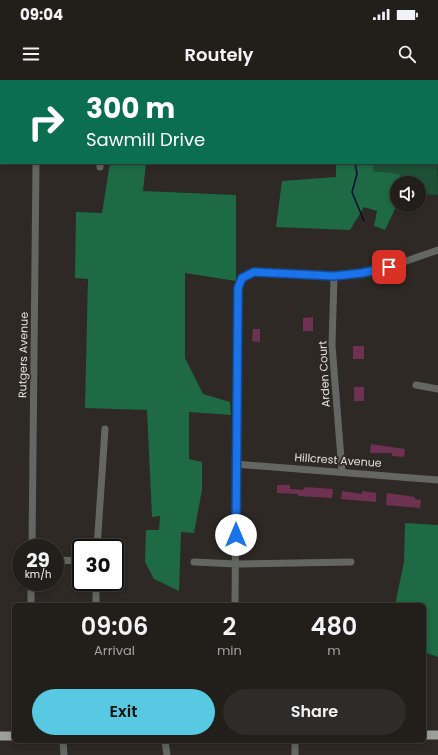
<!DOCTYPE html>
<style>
body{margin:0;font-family:Poppins,sans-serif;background:#2e2c28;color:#f1f3f6;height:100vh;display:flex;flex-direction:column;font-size:15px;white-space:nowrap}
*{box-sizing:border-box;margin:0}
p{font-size:13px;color:#a2a2a3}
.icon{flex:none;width:22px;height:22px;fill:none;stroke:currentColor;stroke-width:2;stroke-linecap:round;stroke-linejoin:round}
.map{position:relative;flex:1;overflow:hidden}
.drawer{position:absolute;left:12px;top:523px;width:414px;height:140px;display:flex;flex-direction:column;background:#221f1b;border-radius:6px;box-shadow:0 2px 6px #0003,0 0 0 1px #3f3d3a}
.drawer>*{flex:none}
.top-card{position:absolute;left:0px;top:0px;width:438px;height:84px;box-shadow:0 2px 6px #0003,0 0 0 1px #3f3d3a;background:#0b6e4f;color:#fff;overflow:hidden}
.fabs{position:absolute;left:390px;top:96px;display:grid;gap:8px}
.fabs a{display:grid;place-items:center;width:36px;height:36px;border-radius:50%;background:#221f1b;box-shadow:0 2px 6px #0003,0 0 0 1px #3f3d3a;font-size:20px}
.speed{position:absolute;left:12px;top:459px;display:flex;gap:8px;font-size:20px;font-weight:700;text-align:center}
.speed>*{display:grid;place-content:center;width:52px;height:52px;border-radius:50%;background:#221f1b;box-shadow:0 2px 6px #0003,0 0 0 1px #3f3d3a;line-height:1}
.speed small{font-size:10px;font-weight:400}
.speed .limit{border:2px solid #111;border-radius:6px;background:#fff;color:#111}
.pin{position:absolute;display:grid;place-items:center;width:34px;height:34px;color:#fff;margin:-17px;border-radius:8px;box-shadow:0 2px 6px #0006}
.me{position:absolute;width:44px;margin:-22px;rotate:0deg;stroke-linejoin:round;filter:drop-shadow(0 0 3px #0008)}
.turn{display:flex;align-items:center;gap:14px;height:84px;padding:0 20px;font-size:18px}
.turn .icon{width:52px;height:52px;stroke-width:2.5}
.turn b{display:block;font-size:28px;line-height:34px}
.eta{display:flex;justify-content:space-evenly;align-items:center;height:68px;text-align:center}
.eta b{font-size:24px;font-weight:600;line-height:28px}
.cta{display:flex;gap:8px;margin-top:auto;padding:8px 20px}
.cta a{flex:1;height:46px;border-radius:24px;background:#57c9e2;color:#111;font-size:16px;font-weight:600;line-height:46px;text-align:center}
.cta a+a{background:#2e2c28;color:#f1f3f6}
.status{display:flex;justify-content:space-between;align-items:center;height:28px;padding:0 20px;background:#221f1b;direction:ltr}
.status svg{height:11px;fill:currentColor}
header{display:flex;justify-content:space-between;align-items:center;height:52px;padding:0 20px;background:#221f1b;font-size:18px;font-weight:600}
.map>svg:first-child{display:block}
</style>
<div class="status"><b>09:04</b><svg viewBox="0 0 49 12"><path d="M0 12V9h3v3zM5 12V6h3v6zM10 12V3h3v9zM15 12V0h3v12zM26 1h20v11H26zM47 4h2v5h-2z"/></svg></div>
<header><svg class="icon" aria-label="menu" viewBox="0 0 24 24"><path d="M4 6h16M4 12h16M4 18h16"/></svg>Routely<svg class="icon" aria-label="search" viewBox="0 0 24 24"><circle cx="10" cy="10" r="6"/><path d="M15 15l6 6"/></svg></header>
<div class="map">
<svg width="438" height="675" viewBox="0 0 438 675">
<rect width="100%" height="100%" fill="#2e2924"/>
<path fill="#1c5135" d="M437,67l1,48 -19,-1v-11h-19v-9l-27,-3v-8h64z"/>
<path fill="#1d6a44" d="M143,0h268v1h-268z
M110,83h36l-3,28 93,4v86l-51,-8v85l18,36 27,8 1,13 -42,-3v47l13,3v28l-8,43 -13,-1 -2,59 -25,-12 -9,-17 1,-32h13l1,-14 -8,1 -5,-107 -62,-2 3,-129 -13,-1 1,-66 26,1z
M336,83h37v8l27,3v9h-3v22l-12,25 -11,-4 3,-15 -13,-4 -14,23 -74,-3 6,-46 54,-4z
M405,443l33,2v132l-14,-5v-47h-29l9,-43z"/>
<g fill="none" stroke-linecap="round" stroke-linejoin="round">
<path stroke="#000d31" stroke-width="1.5" d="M357,1v-1
M355,83l2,11 -5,18 12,29"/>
</g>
<path fill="#6f3152" d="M313,237v14h-10v-13z
M253,249h7v13l-8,-1z
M353,266h11v13h-11z
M354,307h10v14h-10z
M371,364l34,5 -1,8 -12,-1v-3h-22z
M277,405h13v4l13,1 2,-3 28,2 -1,9 -34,-2v-2l-21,-1z
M342,411l20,3v-3l14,2v9l-35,-3z
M387,413l28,4v2l6,1 -1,8 -34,-3z"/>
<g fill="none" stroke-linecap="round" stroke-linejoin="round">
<path stroke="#706b67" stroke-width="1" stroke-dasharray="3 3" stroke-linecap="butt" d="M348,1v-1
M437,56h1"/>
<path stroke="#636663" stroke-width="7" d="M6,0l1,1
M95,0v1
M0,63h1
M100,87v-4
M334,196l-2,69 10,126
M416,305l22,4
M235,384l203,16
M32,468l4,-385
M97,468l8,-119
M55,480l26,1
M194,482l42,2 115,-2
M31,525v-23
M96,525v-23
M235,525l3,-317 4,-10 12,-6 80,4 28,-3 27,-6 49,-17
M63,661l1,14
M165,661l2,14
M295,675v-14"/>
<path stroke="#9ba19a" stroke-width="9" d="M424,655h14
M0,656h14"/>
</g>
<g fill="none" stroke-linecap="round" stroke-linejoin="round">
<defs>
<path id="route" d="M236,455l2,-247 4,-10 12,-6 80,4 28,-3 27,-6"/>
</defs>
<use href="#route" stroke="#114b97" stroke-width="10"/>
<use href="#route" stroke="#1a73e8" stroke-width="7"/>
</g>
<g text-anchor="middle" stroke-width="3.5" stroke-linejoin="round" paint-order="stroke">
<g font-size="11" fill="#e4e0dd" stroke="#2e2924">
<text transform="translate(23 275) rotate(-89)" y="4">Rutgers Avenue</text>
<text transform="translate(324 294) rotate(-93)" y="4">Arden Court</text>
<text transform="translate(338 380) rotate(4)" y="4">Hillcrest Avenue</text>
</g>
</g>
</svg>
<div class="fabs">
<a><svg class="icon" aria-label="sound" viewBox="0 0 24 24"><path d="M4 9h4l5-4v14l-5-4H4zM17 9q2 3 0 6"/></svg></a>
</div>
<div class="speed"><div>29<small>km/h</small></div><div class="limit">30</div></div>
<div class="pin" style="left:389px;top:187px;background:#d93025"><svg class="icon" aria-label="arrive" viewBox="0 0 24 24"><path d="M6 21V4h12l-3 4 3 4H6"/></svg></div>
<svg class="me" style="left:236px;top:455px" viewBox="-20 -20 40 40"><circle r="19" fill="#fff"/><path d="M0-13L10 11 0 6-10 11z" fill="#1a73e8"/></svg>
<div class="top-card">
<div class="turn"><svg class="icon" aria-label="right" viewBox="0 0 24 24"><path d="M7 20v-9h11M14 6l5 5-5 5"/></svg><div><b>300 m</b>Sawmill Drive</div></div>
</div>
<section class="drawer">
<div class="eta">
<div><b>09:06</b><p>Arrival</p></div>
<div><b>2</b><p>min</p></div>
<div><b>480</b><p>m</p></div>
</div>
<div class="cta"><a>Exit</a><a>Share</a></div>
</section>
</div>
